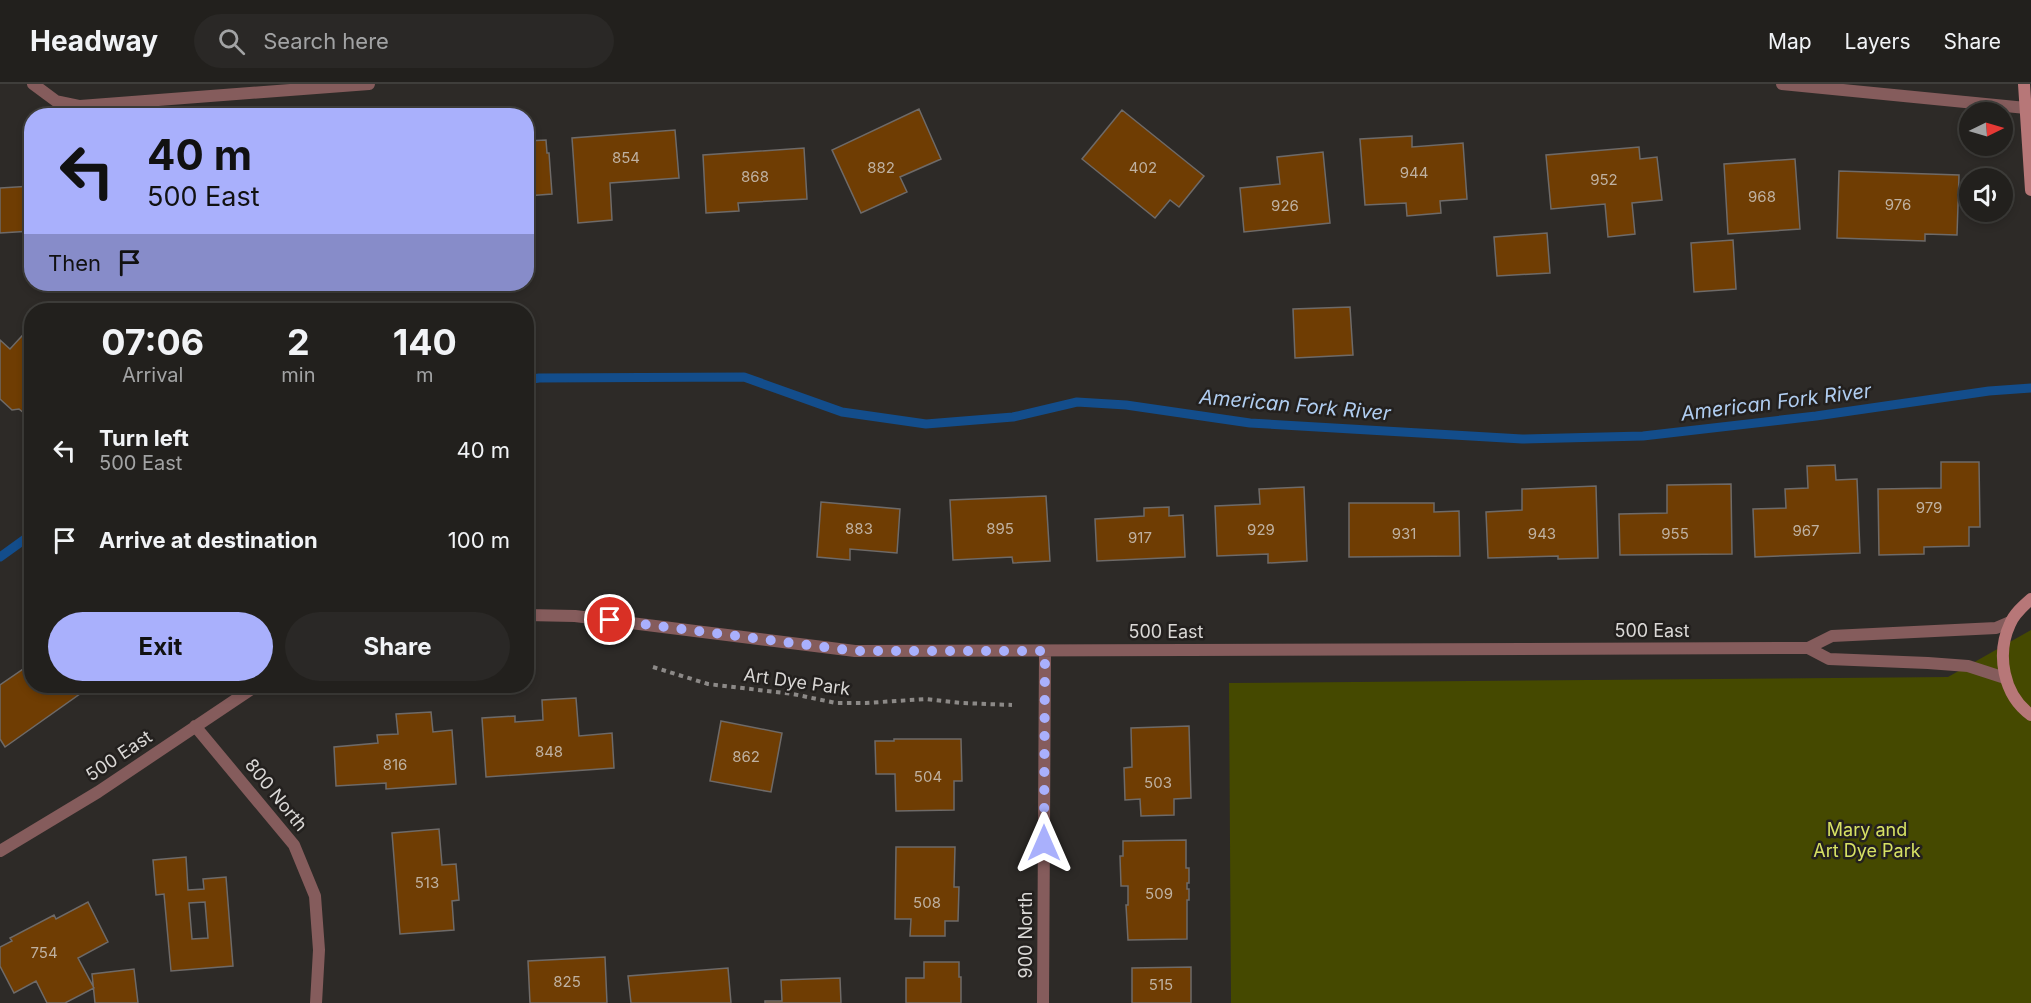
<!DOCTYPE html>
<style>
body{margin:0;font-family:Inter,sans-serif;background:#2a2826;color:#f1f3f6;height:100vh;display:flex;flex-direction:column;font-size:22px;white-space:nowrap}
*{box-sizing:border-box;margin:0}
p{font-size:20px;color:#a2a3a4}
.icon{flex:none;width:33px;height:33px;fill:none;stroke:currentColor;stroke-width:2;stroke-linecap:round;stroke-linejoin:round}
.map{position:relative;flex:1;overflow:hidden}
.details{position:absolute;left:24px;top:219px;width:510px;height:390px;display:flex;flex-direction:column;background:#22201d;border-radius:24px;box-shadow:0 3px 9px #0003,0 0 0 2px #3f3e3b}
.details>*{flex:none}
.banner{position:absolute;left:24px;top:24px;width:510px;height:183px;border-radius:24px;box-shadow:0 3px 9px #0003,0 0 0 2px #3f3e3b;background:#a9b0fc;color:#111;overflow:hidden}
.needle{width:39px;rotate:85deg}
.buttons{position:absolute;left:1959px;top:18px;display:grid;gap:12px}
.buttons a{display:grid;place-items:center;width:54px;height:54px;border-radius:50%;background:#22201d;box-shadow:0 3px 9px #0003,0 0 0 2px #3f3e3b;font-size:30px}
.pin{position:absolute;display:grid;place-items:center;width:51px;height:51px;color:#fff;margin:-26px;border:3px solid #fff;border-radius:50%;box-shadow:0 2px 6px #0007}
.me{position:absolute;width:66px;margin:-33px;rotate:0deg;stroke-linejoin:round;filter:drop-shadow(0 0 4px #0008)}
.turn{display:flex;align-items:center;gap:21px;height:126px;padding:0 24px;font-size:27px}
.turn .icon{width:78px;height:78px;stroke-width:2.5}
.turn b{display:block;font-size:42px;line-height:51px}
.then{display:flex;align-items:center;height:57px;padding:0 24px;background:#0003;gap:12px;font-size:22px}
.eta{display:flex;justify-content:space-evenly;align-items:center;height:102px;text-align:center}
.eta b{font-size:36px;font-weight:700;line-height:42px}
.primary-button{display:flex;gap:12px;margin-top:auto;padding:12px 24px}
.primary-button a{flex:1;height:69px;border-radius:36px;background:#a9b0fc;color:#111;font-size:24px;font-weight:700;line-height:69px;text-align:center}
.primary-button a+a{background:#2a2826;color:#f1f3f6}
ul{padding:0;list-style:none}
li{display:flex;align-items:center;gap:18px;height:90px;padding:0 24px}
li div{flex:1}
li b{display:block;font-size:22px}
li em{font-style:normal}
header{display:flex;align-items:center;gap:36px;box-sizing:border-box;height:84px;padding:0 30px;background:#22201d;border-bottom:2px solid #3f3e3b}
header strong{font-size:28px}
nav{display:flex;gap:33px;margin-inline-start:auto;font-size:21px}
.search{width:420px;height:54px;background:#2a2826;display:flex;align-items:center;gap:15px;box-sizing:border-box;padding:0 21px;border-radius:33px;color:#a2a3a4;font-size:22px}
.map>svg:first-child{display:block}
</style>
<header>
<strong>Headway</strong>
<div class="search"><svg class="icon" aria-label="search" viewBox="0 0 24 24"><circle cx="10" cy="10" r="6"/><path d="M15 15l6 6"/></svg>Search here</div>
<nav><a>Map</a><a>Layers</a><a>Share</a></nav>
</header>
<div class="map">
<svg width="2031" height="919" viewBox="0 0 2031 919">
<rect width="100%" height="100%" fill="#2d2a27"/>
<path fill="#454900" d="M2031,546v373h-800l-2,-320 719,-6z"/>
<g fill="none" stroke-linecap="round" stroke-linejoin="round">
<path stroke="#134d8b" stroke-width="9" d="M526,296l13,-2 205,-1 98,35 84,12 87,-7 64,-15 49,3 124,18 272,16 121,-3 173,-20 173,-25 42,-3
M0,473l32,-23"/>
</g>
<path fill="#6f3d03" stroke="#6e6a68" stroke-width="1.5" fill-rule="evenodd" d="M919,25l22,50 -41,18 7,15 -46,21 -29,-63z
M1122,26l82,66 -25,31 -9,-7 -15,18 -73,-59z
M675,46l4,48 -69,5 2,37 -34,3 -6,-85z
M1412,52v11l51,-4 4,56 -27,2 1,12 -34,3 -1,-13 -41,2 -5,-66z
M546,56l1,13h2l3,41 -26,2v-55z
M1639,63l1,12 17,-2 5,43 -30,3 3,31 -27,3 -3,-33 -54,5 -5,-54z
M804,64l3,51 -69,4 1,8 -33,2 -3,-58z
M1323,68l7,71 -86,9 -4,-44 40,-4 -3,-27z
M1795,75l5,70 -72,5 -4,-70z
M1839,87l120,4 -2,60 -32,-1v7l-88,-3z
M32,102v45l-32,2v-45z
M1547,149l3,40 -53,3 -3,-39z
M1733,156l3,49 -42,3 -3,-49z
M1350,223l3,48 -58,3 -2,-49z
M32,241v95l-13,-11 -7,1 -12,-11v-59l10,9z
M1941,378h38l1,65h-11v19l-45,1v7l-45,1 -1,-66 63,-1z
M1835,381l1,15 21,-1 3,74 -105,4 -2,-48 33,-1 -1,-19 23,-1 -1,-22z
M1731,400l1,70 -112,1 -1,-41 48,-1v-28z
M1596,402l2,72 -40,1v-3l-70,2 -2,-46 36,-2v-21z
M1304,403l3,74 -39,2v-9l-51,2 -2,-50 45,-2 -1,-15z
M1046,412l4,65 -37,2 -1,-6 -59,3 -3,-60z
M821,418l79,7 -3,44 -47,-4v11l-33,-3z
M1349,419h85v9l25,-1 1,45 -111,1z
M1169,423v9l14,-1 2,42 -88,4 -2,-42 49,-3v-8z
M32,579v23h49l3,5 -79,56 -5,-8v-54z
M576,614l3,38 33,-3 2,35 -128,9 -4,-59 33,-2v6l28,-2 -1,-20z
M431,628l2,20 19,-2 4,54 -70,5v-6l-50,3 -2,-39 44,-4 -1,-8 21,-1 -2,-20z
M721,637l61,12 -11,59 -61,-11z
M1189,642l2,72 -17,1v16l-33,1 -1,-17 -15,1 -1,-32 8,-1 -1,-39z
M894,655h67l1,42h-8v29l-58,1 -1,-37h-19l-1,-33h19z
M439,745l3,36 14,-1 3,36 -7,1 2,29 -54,4 -8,-101z
M1186,756v28h3v15h-2v6h2v11h-2v39l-59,1 -2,-35h2v-19h-7l-1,-30h3v-15z
M896,763h59l-1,40h5l-1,34h-13v15h-35l1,-17h-16z
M186,773l2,33 16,-1 -1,-10 23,-2 7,89 -62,5 -7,-77 -8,1 -3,-35zM205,818l3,36 -16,1 -3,-36z
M88,818l20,40 -30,16 16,30 -29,15h-18l-11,-22 -22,12 -14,-27v-19l12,-6 -2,-3 44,-23 2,4z
M605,873l2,46h-77l-2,-42z
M924,878h35v15h2v26h-55v-25h18z
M1191,883v36h-59v-35z
M728,884l3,35h-100l-3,-27z
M134,885l4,34h-43l-3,-29z
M840,894l1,25h-76v-2h17l-1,-21z"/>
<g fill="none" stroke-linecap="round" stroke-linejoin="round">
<path stroke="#8c8987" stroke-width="4" stroke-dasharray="4.5 4.5" stroke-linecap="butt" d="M653,583l55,17 85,10 43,9h30l60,-4 36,4 50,2"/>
<path stroke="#855c5c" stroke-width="12" d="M33,0l23,17 24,5 289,-22
M1782,0l244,24
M526,531l49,1 280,35 953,-3 24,-12 164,-8 14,-6
M1808,564l21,11 99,4 40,3 37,12
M195,642l99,119 21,51 4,54 -3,53
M0,767l98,-59 158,-106
M1043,919l2,-352"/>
<path stroke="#b77778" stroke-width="12" d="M2024,0l7,106
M2031,515c-8,7 -17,15 -21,25 -14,30 -7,71 21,91"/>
</g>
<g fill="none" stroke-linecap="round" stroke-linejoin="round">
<path stroke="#a9b0fc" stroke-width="10" stroke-dasharray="0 18" d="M610,536l245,31h190l-1,192"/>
</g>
<g text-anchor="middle" stroke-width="5" stroke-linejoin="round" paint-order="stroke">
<g font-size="15" fill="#bfb1a1">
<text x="626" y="79">854</text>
<text x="881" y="89">882</text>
<text x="1143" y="89">402</text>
<text x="1414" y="94">944</text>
<text x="755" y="98">868</text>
<text x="1604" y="101">952</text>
<text x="1762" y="118">968</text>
<text x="1898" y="126">976</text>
<text x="1285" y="127">926</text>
<text x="1929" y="429">979</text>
<text x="859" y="450">883</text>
<text x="1000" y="450">895</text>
<text x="1261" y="451">929</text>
<text x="1806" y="452">967</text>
<text x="1404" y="455">931</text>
<text x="1542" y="455">943</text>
<text x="1675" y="455">955</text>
<text x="1140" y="459">917</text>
<text x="549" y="673">848</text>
<text x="746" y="678">862</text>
<text x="395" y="686">816</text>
<text x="928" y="698">504</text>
<text x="1158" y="704">503</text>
<text x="427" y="804">513</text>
<text x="1159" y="815">509</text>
<text x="927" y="824">508</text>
<text x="44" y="874">754</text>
<text x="567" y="903">825</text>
<text x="1161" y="906">515</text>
</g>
<g font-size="18" fill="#dad8d6" stroke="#23201e">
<text x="1652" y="553">500 East</text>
<text x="1166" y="554">500 East</text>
<text transform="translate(797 598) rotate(8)" y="6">Art Dye Park</text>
<text transform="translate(119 672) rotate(-34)" y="6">500 East</text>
<text transform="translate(276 711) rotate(51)" y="6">800 North</text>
<text transform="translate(1026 851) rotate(-90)" y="6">900 North</text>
</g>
<g font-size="18" fill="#d7e164" stroke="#23201e">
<text x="1867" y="752">Mary and<tspan x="1867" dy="21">Art Dye Park</tspan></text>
</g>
<g font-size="20" font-style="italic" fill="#b0cdf0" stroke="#23201e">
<text transform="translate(1776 318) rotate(-7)" y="7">American Fork River</text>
<text transform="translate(1295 321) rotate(5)" y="7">American Fork River</text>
</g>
</g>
</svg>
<div class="buttons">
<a><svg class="needle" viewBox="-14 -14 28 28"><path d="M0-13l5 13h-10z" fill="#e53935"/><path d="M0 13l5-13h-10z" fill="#a2a3a4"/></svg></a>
<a><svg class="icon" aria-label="sound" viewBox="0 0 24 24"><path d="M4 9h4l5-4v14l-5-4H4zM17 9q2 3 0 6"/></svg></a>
</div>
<div class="pin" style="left:610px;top:536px;background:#d93025"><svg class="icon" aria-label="arrive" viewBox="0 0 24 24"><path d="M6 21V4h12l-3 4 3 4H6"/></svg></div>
<svg class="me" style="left:1044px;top:759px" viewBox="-20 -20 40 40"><path d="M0-17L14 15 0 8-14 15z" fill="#a9b0fc" stroke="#fff" stroke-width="4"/></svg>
<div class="banner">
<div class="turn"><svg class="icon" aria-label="left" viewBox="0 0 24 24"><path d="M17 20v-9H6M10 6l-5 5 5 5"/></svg><div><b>40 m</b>500 East</div></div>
<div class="then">Then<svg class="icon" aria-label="arrive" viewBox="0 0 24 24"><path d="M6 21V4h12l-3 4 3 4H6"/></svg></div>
</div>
<section class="details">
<div class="eta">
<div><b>07:06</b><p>Arrival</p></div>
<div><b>2</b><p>min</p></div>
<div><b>140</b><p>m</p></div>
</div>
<ul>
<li><svg class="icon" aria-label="left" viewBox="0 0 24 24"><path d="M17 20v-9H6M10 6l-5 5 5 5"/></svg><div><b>Turn left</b><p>500 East</p></div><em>40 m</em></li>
<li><svg class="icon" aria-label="arrive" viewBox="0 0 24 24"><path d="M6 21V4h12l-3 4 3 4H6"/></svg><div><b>Arrive at destination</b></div><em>100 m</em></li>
</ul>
<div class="primary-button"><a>Exit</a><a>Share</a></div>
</section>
</div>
